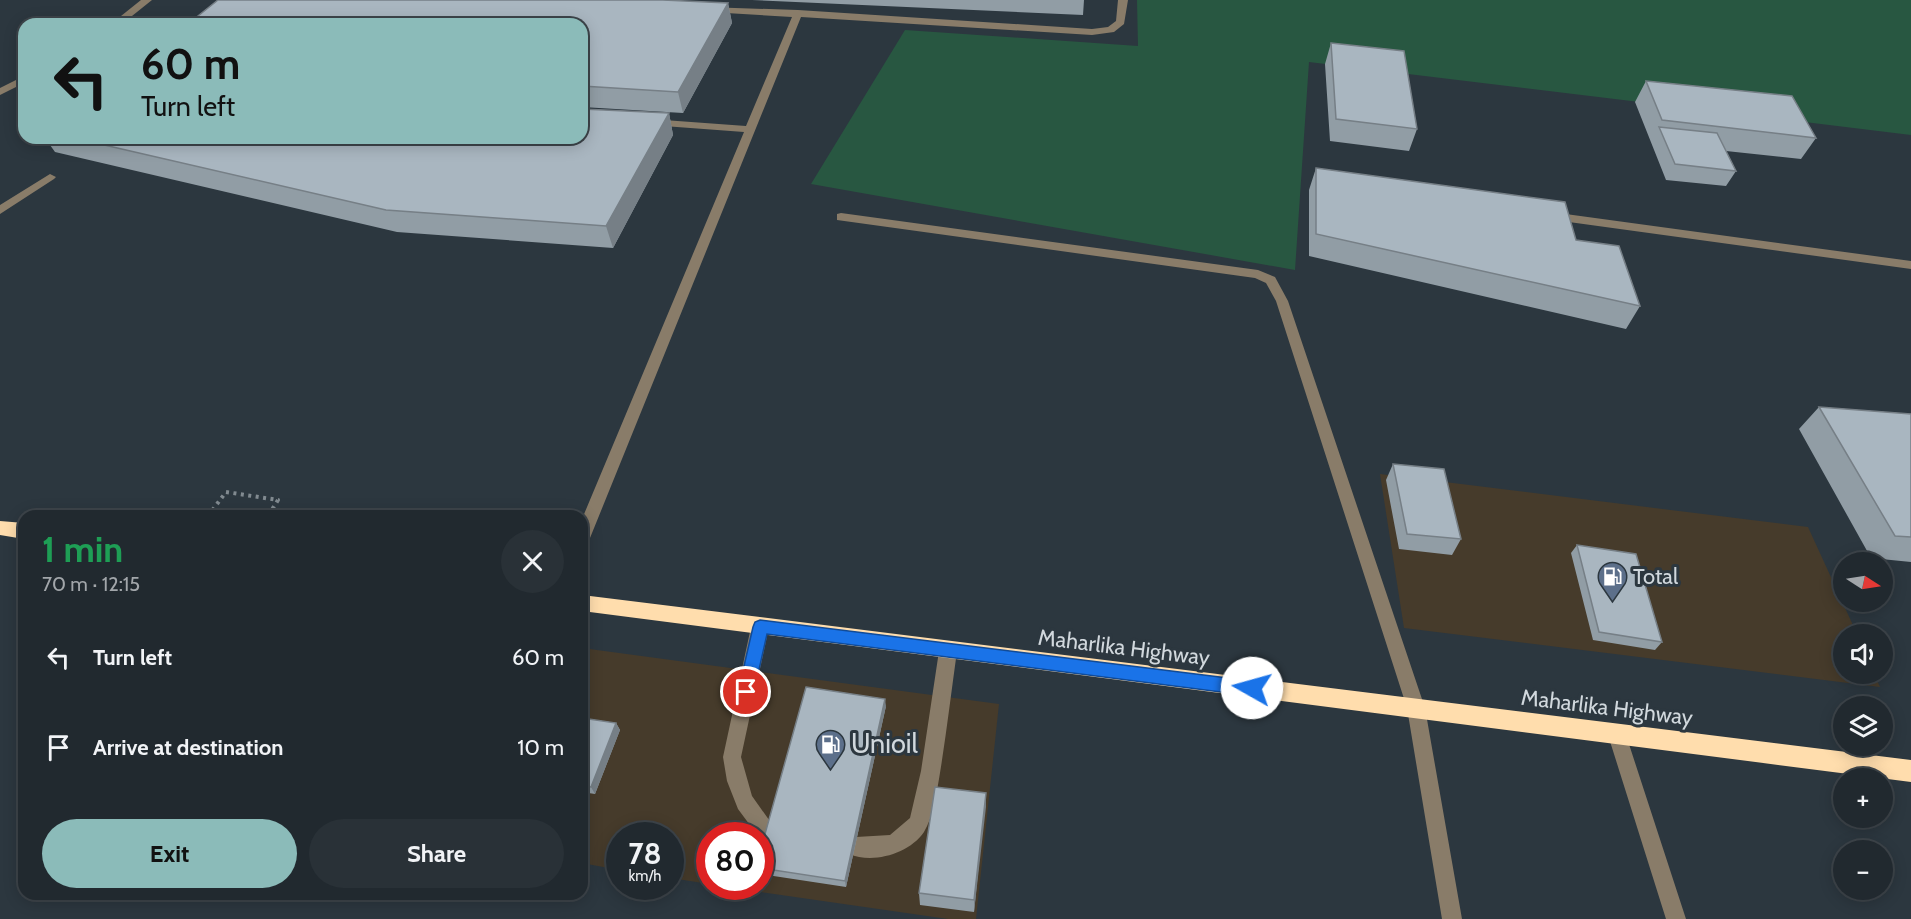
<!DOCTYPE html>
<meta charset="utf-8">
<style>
body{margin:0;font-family:Cabin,sans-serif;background:#293137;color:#f1f3f6;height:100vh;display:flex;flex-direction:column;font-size:22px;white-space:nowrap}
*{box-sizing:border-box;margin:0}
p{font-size:20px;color:#a2a6aa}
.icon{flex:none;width:33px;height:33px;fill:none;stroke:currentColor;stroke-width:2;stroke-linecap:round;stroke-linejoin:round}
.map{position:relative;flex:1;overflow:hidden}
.sheet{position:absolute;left:18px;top:510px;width:570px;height:390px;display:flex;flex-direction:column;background:#21292f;border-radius:18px;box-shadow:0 3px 15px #0003,0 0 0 2px #3e454b}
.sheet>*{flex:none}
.hud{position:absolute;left:18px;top:18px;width:570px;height:126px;border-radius:18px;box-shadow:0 3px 15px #0003,0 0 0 2px #3e454b;background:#8bbbb9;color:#111;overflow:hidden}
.needle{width:39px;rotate:102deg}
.fabs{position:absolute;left:1833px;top:552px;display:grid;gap:12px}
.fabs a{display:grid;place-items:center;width:60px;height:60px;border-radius:50%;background:#21292f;box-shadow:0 3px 15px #0003,0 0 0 2px #3e454b;font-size:30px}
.speed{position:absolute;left:606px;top:822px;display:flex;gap:12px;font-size:30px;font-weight:700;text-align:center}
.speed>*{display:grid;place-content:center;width:78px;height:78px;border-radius:50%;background:#21292f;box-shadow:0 3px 15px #0003,0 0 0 2px #3e454b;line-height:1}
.speed small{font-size:15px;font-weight:400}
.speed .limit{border:9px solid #d22;background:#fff;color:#111}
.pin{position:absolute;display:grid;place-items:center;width:51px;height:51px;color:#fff;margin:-26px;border:3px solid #fff;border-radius:50%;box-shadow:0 2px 6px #0007}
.me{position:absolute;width:66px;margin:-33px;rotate:277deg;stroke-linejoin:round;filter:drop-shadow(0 0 4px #0008)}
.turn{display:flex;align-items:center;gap:21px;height:126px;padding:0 24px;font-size:27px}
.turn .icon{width:78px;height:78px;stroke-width:2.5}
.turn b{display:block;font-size:42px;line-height:51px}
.round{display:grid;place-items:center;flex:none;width:63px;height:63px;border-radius:32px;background:#293137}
.summary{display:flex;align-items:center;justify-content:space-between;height:102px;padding:0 24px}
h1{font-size:36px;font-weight:700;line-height:45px;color:#1e9e55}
.primary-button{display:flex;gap:12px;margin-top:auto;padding:12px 24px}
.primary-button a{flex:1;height:69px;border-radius:36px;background:#8bbbb9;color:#111;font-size:24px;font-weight:700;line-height:69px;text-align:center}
.primary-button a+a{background:#293137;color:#f1f3f6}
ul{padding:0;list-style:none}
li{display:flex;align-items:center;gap:18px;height:90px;padding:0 24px}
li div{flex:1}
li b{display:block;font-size:22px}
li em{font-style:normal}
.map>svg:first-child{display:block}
</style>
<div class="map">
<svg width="1911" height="919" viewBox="0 0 1911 919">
<rect width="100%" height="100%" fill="#2c373f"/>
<path fill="#463b2b" d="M1380,474l428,53 49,107h-13v40h30l6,13 -476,-59z
M582,648l417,56 -23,215h-28l-222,-32 34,-1v-50h-50l-1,48 -38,-6 -1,-42h-50l-1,34 -37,-7z"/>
<path fill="#285741" d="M1137,0h774v135l-602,-73 -14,208 -484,-86 94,-154 233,16z"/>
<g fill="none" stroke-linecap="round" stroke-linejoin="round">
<path stroke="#818a90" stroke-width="4" stroke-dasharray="3 4.5" stroke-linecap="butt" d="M208,516l18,-24 52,8 -10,16"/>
<path fill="#897c69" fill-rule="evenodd" d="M141,0h11l-30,24h-11z
M1118,0h10l-4,24 -10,8 -22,3 -291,-18 -211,521 -2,4 -6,2v-25l162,-387 -94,-7 -5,-3 5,-3 96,7 46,-109 -83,-5 -5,-3 2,-2 92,3 294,19 16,-2 8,-6z
M24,76v7l-24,12v-7z
M50,174l6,3 -2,2 -54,35v-9z
M1551,212l360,49v8l-364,-50v-6z
M841,213l417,57 17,7 13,24 137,407 37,211h-20l-35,-211 -131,-407 -10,-18 -11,-5 -418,-58v-6z
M760,620l6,2 3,5 -28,130 11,39 27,38 -3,7 -7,3 -7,-3 -2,-5h-2l-20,-27 -11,-28 -4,-24 28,-130 3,-5z
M948,643l6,3 3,5c-6,43 -11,86 -18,128 -3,17 -6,38 -15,53 -15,22 -51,32 -75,22l-3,-7 3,-7 7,-3 34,-2 20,-17 11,-47 18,-120 3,-5z
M1617,727l7,2 2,6 60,184h-20l-58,-184 2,-6z"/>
<path fill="#ffddad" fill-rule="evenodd" d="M0,521l24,2v16l-24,-4z
M582,595l1329,165v22l-1329,-171z"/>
</g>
<path fill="#919da5" d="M752,0h332l-1,15z
M728,3l4,20 -49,90 -101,-6v-83z
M1331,43l86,86 -8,22 -79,-10 -5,-77z
M1646,81l170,57 -15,21 -75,-8 10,20 -10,15 -60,-6 -31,-78z
M669,113l4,22 -60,113 -216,-16 -342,-80 -10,-14h537z
M1316,168l260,72 64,66 -14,23 -317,-73v-66z
M1819,407l92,7v148l-40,-4 -72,-129z
M1393,464l68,75 -9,16 -53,-6 -13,-69z
M1577,545l85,97 -7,8 -62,-10 -22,-87z
M886,706l-40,181 -86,-13v-22z
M582,718l34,5 4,7 -25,64 -13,-2z
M986,793l-12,119 -54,-7 -1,-12z"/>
<path fill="#767f86" d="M728,3l4,20 -49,90 -5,-21z
M669,113l4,22 -60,113 -7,-22z
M885,699l1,7 -40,181 -1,-6z
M616,723l4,7 -25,64 -4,-7z
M986,793v14l-12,105v-12z"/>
<path fill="#a9b6c0" stroke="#767f86" stroke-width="1.5" d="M218,0h445l65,3 -50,89 -96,-6v-62h-394z
M1331,43l73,8 13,78 -81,-10z
M1646,81l146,15 24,42 -154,-18z
M582,109l87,4 -63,113 -220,-16 -312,-72h508z
M1659,127l58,6 19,38 -61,-7z
M1316,168l249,34 11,38 43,6 21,60 -324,-72z
M1819,407l92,7v123l-16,-1z
M1393,464l51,5 17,70 -54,-5z
M1577,545l59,9 26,88 -63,-10z
M806,687l79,12 -40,182 -85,-13v-16z
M582,718l34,5 -25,64 -9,-1z
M935,787l51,6 -12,107 -55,-7z"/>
<path fill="#1a73e8" stroke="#114b97" stroke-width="1.5" d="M760,620l492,61 6,2 2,5 -2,5 -6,3 -485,-62 -13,58 -2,5 -6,2 -6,-2 -2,-5 15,-65 2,-5z"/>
<defs>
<symbol id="fuel-pin" viewBox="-11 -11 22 30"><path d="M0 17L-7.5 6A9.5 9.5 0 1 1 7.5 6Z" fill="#5c6f8a" stroke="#2c373f"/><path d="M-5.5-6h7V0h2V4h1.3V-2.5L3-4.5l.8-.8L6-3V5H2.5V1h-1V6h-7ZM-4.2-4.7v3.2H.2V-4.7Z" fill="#fff"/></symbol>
</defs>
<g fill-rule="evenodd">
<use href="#fuel-pin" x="1596" y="560" width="33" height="45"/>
<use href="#fuel-pin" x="814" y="728" width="33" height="45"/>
</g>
<g text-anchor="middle" stroke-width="6" stroke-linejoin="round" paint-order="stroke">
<g font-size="22" fill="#d1d8dd" stroke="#2c373f" text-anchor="start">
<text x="1633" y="584">Total</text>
</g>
<g font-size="22" fill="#d1d8dd" stroke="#2c373f">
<text transform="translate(1124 647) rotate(7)" y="8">Maharlika Highway</text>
<text transform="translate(1607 707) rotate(7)" y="8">Maharlika Highway</text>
</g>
<g font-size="27" fill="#d1d8dd" stroke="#2c373f" text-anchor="start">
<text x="851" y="753">Unioil</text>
</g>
</g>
</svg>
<div class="fabs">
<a><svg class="needle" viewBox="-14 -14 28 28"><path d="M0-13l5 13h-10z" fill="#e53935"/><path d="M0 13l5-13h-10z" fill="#a2a6aa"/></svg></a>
<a><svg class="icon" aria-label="sound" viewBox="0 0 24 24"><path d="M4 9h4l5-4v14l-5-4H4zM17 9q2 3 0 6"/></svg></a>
<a><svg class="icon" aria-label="layers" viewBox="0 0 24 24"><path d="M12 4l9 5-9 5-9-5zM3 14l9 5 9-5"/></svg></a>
<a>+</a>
<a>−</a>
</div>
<div class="speed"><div>78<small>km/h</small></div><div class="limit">80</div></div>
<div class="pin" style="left:746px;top:692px;background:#d93025"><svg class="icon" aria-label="arrive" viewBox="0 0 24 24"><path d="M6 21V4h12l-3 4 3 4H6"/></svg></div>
<svg class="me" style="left:1252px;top:688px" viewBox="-20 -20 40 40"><circle r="19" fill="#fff"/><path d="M0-13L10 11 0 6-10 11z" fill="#1a73e8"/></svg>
<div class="hud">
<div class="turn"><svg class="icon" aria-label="left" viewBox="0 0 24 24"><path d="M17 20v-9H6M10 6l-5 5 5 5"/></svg><div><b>60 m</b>Turn left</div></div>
</div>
<section class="sheet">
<div class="summary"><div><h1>1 min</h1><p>70 m · 12:15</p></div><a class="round"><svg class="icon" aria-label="close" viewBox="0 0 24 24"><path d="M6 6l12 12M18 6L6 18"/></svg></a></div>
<ul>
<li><svg class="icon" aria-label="left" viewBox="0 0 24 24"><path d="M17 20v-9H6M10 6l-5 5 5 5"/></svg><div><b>Turn left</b></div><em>60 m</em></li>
<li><svg class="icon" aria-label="arrive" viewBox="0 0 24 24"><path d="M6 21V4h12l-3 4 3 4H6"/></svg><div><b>Arrive at destination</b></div><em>10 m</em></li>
</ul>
<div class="primary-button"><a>Exit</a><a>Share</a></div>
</section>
</div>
